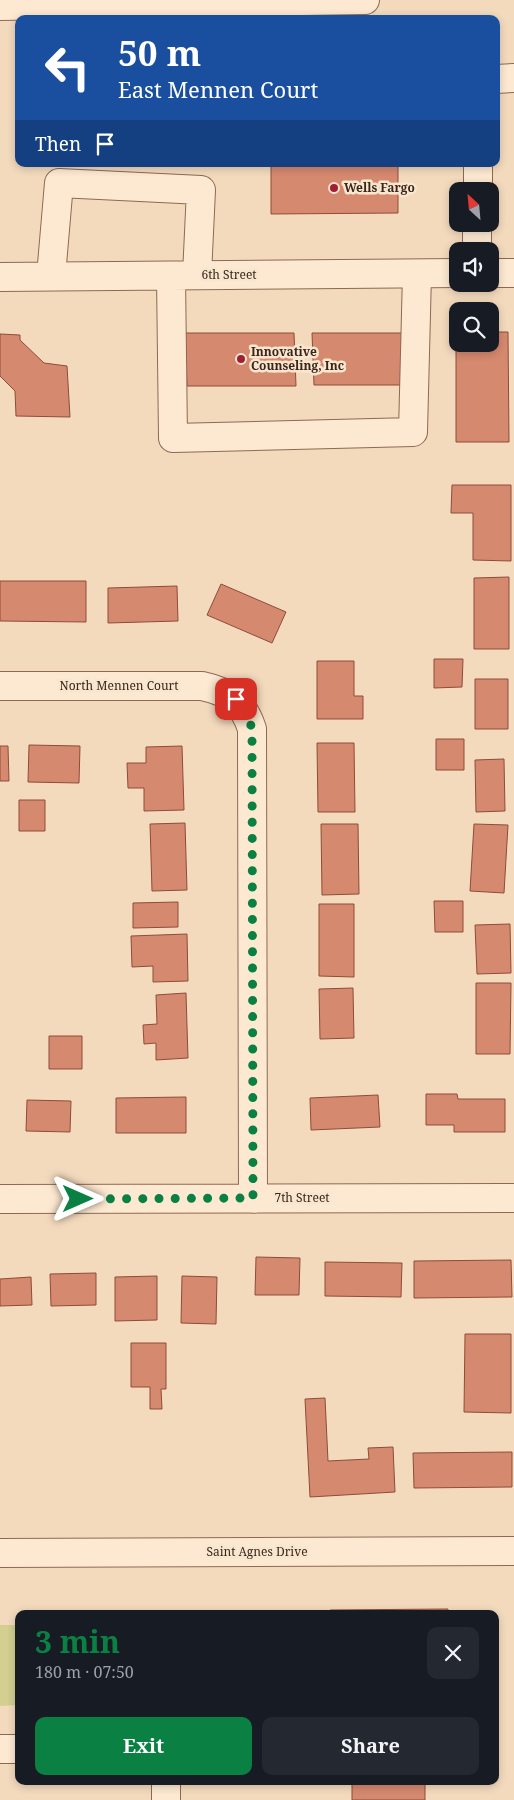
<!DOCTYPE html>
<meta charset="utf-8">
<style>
body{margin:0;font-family:"Noto Serif",serif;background:#242831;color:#f1f3f6;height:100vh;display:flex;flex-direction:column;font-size:19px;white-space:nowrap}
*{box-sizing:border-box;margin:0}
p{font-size:16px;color:#9ea1a6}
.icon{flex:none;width:28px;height:28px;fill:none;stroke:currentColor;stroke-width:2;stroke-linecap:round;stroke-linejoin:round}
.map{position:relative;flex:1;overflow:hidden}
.side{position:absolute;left:15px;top:1610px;width:484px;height:175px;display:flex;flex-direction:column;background:#171b24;border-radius:10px;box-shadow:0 2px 8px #0003}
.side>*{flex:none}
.guide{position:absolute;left:15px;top:15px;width:485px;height:152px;border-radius:10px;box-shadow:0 2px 8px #0003;background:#1a4fa0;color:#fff;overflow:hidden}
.needle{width:32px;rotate:334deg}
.controls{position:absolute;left:449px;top:182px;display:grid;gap:10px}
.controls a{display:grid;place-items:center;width:50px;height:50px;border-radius:10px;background:#171b24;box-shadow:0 2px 8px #0003;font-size:25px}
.pin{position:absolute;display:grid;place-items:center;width:42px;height:42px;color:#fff;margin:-21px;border-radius:10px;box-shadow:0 2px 8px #0006}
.me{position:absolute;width:55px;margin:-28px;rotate:90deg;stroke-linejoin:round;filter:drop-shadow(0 0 4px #0008)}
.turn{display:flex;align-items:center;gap:18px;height:105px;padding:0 20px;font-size:22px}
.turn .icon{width:65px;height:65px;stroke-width:2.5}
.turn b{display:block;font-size:35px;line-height:42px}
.then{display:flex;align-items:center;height:48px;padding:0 20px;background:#0003;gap:10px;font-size:19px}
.round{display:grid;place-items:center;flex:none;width:52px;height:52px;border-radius:10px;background:#242831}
.headline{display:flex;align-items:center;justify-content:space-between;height:85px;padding:0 20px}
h1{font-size:30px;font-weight:700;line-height:38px;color:#0b8043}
.action{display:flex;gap:10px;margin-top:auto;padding:10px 20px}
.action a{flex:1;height:58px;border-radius:10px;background:#0b8043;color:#fff;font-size:20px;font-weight:700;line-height:58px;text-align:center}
.action a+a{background:#242831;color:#f1f3f6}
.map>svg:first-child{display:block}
</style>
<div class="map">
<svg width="514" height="1800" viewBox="0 0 514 1800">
<rect width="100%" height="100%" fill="#f3dabd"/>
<path fill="#d2cf90" d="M0,1625h19v80l-19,1z"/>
<path fill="#d5896f" stroke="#8f4c37" d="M271,164h127v49l-127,1z
M490,332h18l1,110h-53v-109h2v11h32z
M185,333h109l2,53h-109z
M312,333h92v52h-90z
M0,334l20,1v5l24,23 23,3 3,51 -54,-1 -1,-25 -15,-15z
M452,485h59v76l-38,-1v-47h-22z
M509,577v72h-35v-71z
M0,581h86v41l-86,-1z
M221,584l65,28 -14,31 -65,-28z
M177,586l1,35 -70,2v-35z
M434,659h29l-1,28 -28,1z
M317,661h37v35h9v23h-46z
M475,679h33v50h-33z
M436,739h28v31h-28z
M317,743h37l1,69h-37z
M29,745l51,1 -1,37 -51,-1z
M0,746h8l1,35h-9z
M182,746l2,64 -40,1v-23h-16l-1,-25h19v-16z
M504,759l1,52 -29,1 -1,-52z
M19,800h26v31h-26z
M185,823l2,67 -35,1 -2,-67z
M321,824h37l1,70 -37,1z
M474,824l34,1 -4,68 -34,-2z
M434,901h29v31h-28z
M178,902v25l-45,1v-25z
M319,904h35v73l-35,-1z
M510,924l1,49 -34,1 -2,-49z
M187,934l1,47 -35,1v-16l-21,1 -1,-31z
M476,983h35l-1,71h-34z
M353,988l1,50 -34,1 -1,-50z
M186,993l2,65 -32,2v-17l-12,1 -1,-19 14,-1 -1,-29z
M49,1036h33v33h-33z
M426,1094h31l1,5h47v33h-51v-7h-28z
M378,1095l2,32 -69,3 -1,-32z
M186,1097v36h-70v-35z
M27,1100l44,1 -1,31 -44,-1z
M256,1257l44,1 -1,37h-44z
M511,1260l1,37 -98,1v-37z
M325,1262l77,1 -1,34 -76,-1z
M96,1273v32l-45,1 -1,-32z
M157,1276v44l-42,1v-44z
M182,1276l35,1 -1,47 -35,-1z
M31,1277l1,28 -32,1v-27z
M465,1334h46v79l-47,-1z
M131,1343h35v46h-5l1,20h-12v-22h-19z
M325,1398l3,63 41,-2 -1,-11 25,-1 2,45 -85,5 -5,-98z
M512,1452v35l-98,1 -1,-35z
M448,1609v5h-118v-4z
M352,1781h73v19h-73z"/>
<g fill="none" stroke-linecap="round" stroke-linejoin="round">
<defs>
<path id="minor" d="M0,6l365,-6
M496,79l18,-1
M478,191v-27
M477,251v-27
M490,273h24
M51,276l8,-93 142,7 -4,85
M171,276l2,162 240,-6 4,-158
M0,277l458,-4
M0,686h202c28,6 41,16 50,43l1,470
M0,1199l514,-1
M0,1553l514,-2
M0,1749h19
M166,1781v19"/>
</defs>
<use href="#minor" stroke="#8d6954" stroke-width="30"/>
<use href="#minor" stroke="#fde9d1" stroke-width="28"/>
</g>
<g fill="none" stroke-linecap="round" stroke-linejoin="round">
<path stroke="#0b8043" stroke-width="9" stroke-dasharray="0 16.2" d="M78,1199l175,-1 -1,-469 -4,-13 -12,-17"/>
</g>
<g fill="#a31d33" stroke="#f9e6ce" stroke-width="2">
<circle cx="334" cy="188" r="5"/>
<circle cx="241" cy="359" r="5"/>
</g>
<g text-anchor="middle" stroke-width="5" stroke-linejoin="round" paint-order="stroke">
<g font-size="12" font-weight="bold" fill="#3a251b" stroke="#f9e6ce" text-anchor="start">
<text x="344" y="192">Wells Fargo</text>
<text x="251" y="356">Innovative<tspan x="251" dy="14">Counseling, Inc</tspan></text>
</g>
<g font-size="12" fill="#3a251b" stroke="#f9e6ce">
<text x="229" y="279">6th Street</text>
<text x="119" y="690">North Mennen Court</text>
<text x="302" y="1202">7th Street</text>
<text x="257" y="1556">Saint Agnes Drive</text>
</g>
</g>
</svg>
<div class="controls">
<a><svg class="needle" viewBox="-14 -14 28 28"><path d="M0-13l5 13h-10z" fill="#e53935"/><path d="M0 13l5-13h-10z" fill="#9ea1a6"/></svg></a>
<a><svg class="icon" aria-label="sound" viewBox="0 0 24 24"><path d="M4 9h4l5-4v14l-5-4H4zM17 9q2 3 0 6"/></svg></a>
<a><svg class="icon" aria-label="search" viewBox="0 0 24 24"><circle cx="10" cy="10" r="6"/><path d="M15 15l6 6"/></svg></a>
</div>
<div class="pin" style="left:236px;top:699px;background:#d93025"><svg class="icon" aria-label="arrive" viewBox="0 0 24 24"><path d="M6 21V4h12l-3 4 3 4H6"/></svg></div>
<svg class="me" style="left:78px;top:1199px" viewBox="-20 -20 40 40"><path d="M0-17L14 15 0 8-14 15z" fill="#0b8043" stroke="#fff" stroke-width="4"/></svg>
<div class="guide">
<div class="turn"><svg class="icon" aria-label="left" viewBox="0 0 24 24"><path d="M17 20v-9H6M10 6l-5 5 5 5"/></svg><div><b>50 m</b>East Mennen Court</div></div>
<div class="then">Then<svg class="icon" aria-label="arrive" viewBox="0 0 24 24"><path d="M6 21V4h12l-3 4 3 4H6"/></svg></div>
</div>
<section class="side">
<div class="headline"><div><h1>3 min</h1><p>180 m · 07:50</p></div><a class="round"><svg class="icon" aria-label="close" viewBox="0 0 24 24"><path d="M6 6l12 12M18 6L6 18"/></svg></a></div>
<div class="action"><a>Exit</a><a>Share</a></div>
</section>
</div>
